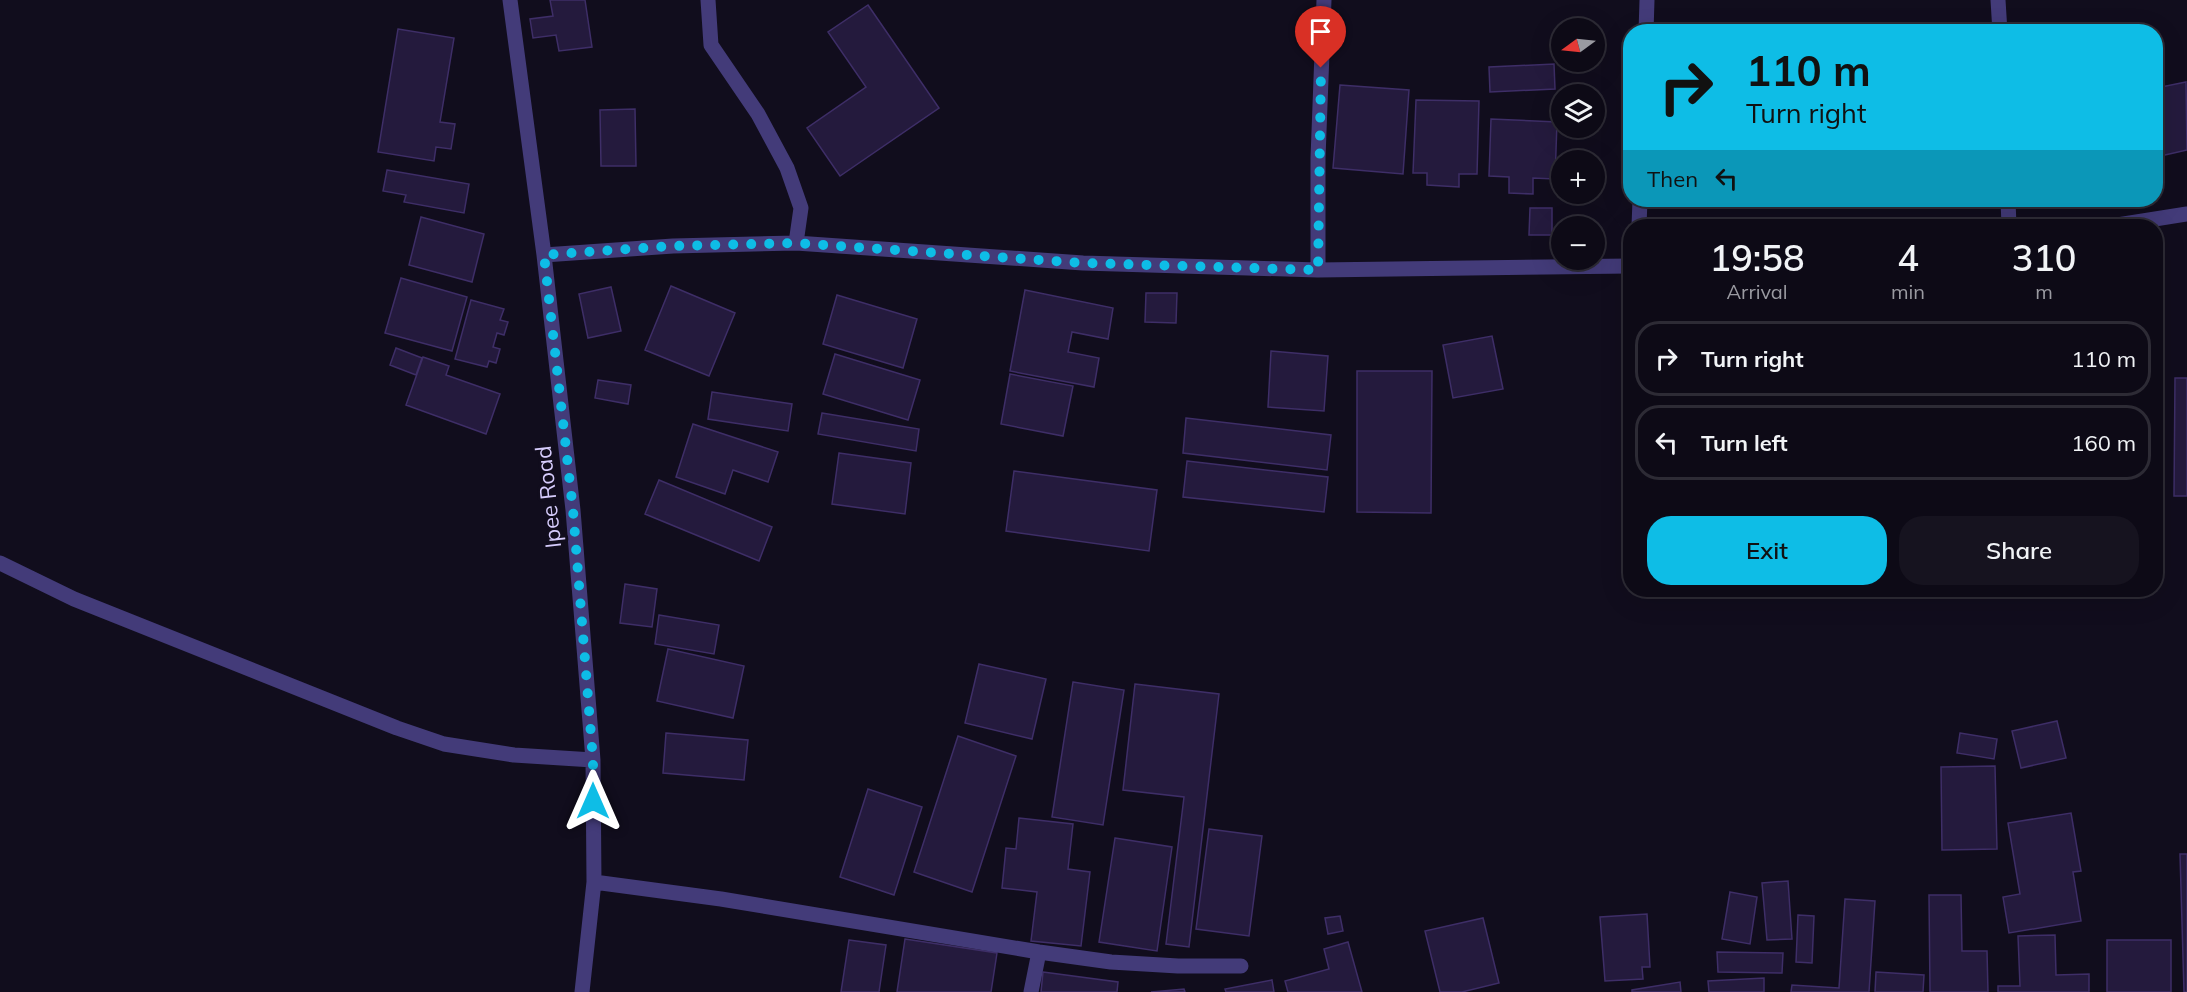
<!DOCTYPE html>
<meta charset="utf-8">
<style>
body{margin:0;font-family:Mulish,sans-serif;background:#16131f;color:#f1f3f6;height:100vh;display:flex;flex-direction:column;font-size:22px;white-space:nowrap}
*{box-sizing:border-box;margin:0}
p{font-size:20px;color:#9a9aa1}
.icon{flex:none;width:33px;height:33px;fill:none;stroke:currentColor;stroke-width:2;stroke-linecap:round;stroke-linejoin:round}
.map{position:relative;flex:1;overflow:hidden}
.panel{position:absolute;left:1623px;top:219px;width:540px;height:378px;display:flex;flex-direction:column;background:#0d0a16;border-radius:24px;box-shadow:0 6px 24px #0002,0 0 0 2px #2d2b35}
.panel>*{flex:none}
.guide{position:absolute;left:1623px;top:24px;width:540px;height:183px;border-radius:24px;box-shadow:0 6px 24px #0002,0 0 0 2px #2d2b35;background:#0ebde6;color:#111;overflow:hidden}
.needle{width:39px;rotate:255deg}
.fabs{position:absolute;left:1551px;top:18px;display:grid;gap:12px}
.fabs a{display:grid;place-items:center;width:54px;height:54px;border-radius:50%;background:#0d0a16;box-shadow:0 6px 24px #0002,0 0 0 2px #2d2b35;font-size:30px}
.pin{position:absolute;display:grid;place-items:center;width:51px;height:51px;color:#fff;margin:-62px -26px;border-radius:50% 50% 50% 0;rotate:-45deg;box-shadow:0 0 6px #0007}
.pin .icon{rotate:45deg}
.me{position:absolute;width:66px;margin:-33px;rotate:0deg;stroke-linejoin:round;filter:drop-shadow(0 0 4px #0008)}
.turn{display:flex;align-items:center;gap:21px;height:126px;padding:0 24px;font-size:27px}
.turn .icon{width:78px;height:78px;stroke-width:2.5}
.turn b{display:block;font-size:42px;line-height:51px}
.then{display:flex;align-items:center;height:57px;padding:0 24px;background:#0003;gap:12px;font-size:22px}
.eta{display:flex;justify-content:space-evenly;align-items:center;height:102px;text-align:center}
.eta b{font-size:36px;font-weight:600;line-height:42px}
.cta{display:flex;gap:12px;margin-top:auto;padding:12px 24px}
.cta a{flex:1;height:69px;border-radius:24px;background:#0ebde6;color:#111;font-size:24px;font-weight:600;line-height:69px;text-align:center}
.cta a+a{background:#16131f;color:#f1f3f6}
ul{padding:0;list-style:none}
li{display:flex;align-items:center;gap:18px;height:75px;margin:0 12px 9px;padding:0 12px;border:3px solid #2d2b35;border-radius:24px}
li div{flex:1}
li b{display:block;font-size:22px}
li em{font-style:normal}
.map>svg:first-child{display:block}
</style>
<div class="map">
<svg width="2187" height="992" viewBox="0 0 2187 992">
<rect width="100%" height="100%" fill="#110d1d"/>
<path fill="#241a3d" stroke="#3e2e67" stroke-width="1.5" d="M550,0h35l7,47 -33,4 -3,-16 -23,3 -3,-19 23,-3z
M868,5l71,103 -99,68 -33,-48 59,-41 -38,-55z
M398,29l56,9 -14,84 15,2 -4,25 -15,-2 -2,14 -56,-9z
M1554,64l1,25 -65,3 -1,-25z
M2186,82l1,68 -31,7v-69z
M1340,85l69,5 -6,84 -70,-6z
M1416,100l63,1 -2,73h-18v13l-32,-2v-12h-14z
M635,109l1,57h-35l-1,-56z
M1491,119l66,3 -2,57 -22,-1v16l-24,-1v-16l-20,-1z
M387,170l82,14 -5,29 -60,-11 2,-7 -23,-4z
M1530,208h22v27h-23z
M421,217l63,17 -12,48 -63,-17z
M401,278l66,19 -15,54 -67,-18z
M671,286l64,27 -26,63 -64,-26z
M611,287l10,44 -33,7 -9,-44z
M1025,290l88,18 -5,31 -36,-7 -4,20 31,6 -5,29 -84,-16z
M1146,293h31l-1,30 -31,-1z
M837,295l80,24 -14,49 -80,-24z
M471,300l33,9 -4,11 8,2 -4,13 -7,-2 -4,14 7,2 -4,14 -7,-2 -2,6 -32,-8z
M1492,336l11,53 -50,9 -10,-53z
M396,348l26,10 -6,17 -26,-10z
M1271,351l57,5 -4,55 -56,-4z
M835,354l85,26 -12,40 -85,-26z
M423,357l26,9 -3,9 54,19 -14,40 -80,-29z
M1357,371h75l-1,142 -74,-1z
M1010,374l63,12 -10,50 -62,-12z
M2175,378h12v118h-13z
M598,380l33,5 -3,19 -33,-6z
M712,392l80,12 -4,27 -80,-12z
M822,413l97,16 -3,22 -98,-17z
M1186,418l145,17 -4,35 -144,-17z
M693,424l85,28 -10,30 -35,-12 -8,24 -49,-17z
M839,453l72,10 -6,51 -73,-10z
M1187,461l141,16 -4,35 -141,-15z
M1014,471l143,19 -8,61 -143,-20z
M659,480l113,47 -13,34 -114,-47z
M625,584l32,5 -5,38 -32,-4z
M659,615l60,10 -5,29 -59,-10z
M668,649l76,17 -11,52 -76,-17z
M979,664l67,15 -14,60 -67,-16z
M1073,682l51,8 -21,135 -51,-8z
M1135,684l84,10 -30,253 -23,-3 18,-147 -61,-7z
M2057,721l9,37 -45,10 -9,-37z
M666,733l82,7 -4,40 -81,-7z
M1960,733l37,6 -3,20 -37,-6z
M958,736l58,20 -44,136 -58,-20z
M1995,766l2,83 -55,1 -1,-83z
M868,789l54,18 -28,88 -54,-18z
M2071,813l10,58 -8,1 8,49 -72,12 -6,-36 17,-3 -12,-71z
M1019,818l54,6 -5,45 22,3 -9,74 -50,-5 6,-49 -35,-4 4,-40 10,1z
M1209,829l53,7 -13,100 -53,-7z
M1115,838l57,9 -15,104 -58,-9z
M2180,854h7v138h-3z
M1788,881l4,58 -25,1 -5,-57z
M1730,892l27,5 -7,47 -28,-5z
M1929,895h32l1,56h25l1,41h-58z
M1845,899l30,2 -6,91h-78l1,-7 47,3z
M1647,914l3,53h-8l1,12 -38,2 -5,-64z
M1798,915l16,1 -2,47 -16,-1z
M1340,916l3,15 -15,3 -3,-16z
M1483,918l16,65 -37,9h-22l-15,-61z
M2055,935l1,40 33,-1v18h-91v-6h22l-2,-50z
M905,939l92,14 -6,39h-94z
M849,940l37,5 -7,47h-38z
M2107,940h64v52h-64z
M1348,942l14,50h-74l-3,-11 44,-12 -5,-20z
M1717,952l66,1 -1,20 -64,-1z
M1043,972l75,10 -1,10h-76z
M1876,972l48,3 -1,17h-48z
M1764,978v14h-55l-1,-11z
M1272,980l2,12h-48l-1,-3z
M1680,982l1,10h-49v-2z
M1184,989l1,3h-34z"/>
<g fill="none" stroke-linecap="round" stroke-linejoin="round">
<path stroke="#433b79" stroke-width="15" d="M510,0l34,255 29,255 20,250 1,122 -12,110
M708,0l3,45 47,69 29,54 14,40 -5,35
M1998,0l2,32
M1646,32l1,-32
M2008,200l1,26
M1639,226l1,-26
M2111,226l76,-12
M544,255l129,-9 123,-3 287,20 235,7 312,-4
M1318,270v-112l6,-158
M0,563l74,36 323,129 47,16 70,11 79,5
M594,882l127,17 318,53 72,10 67,4h63
M1031,992l8,-40"/>
</g>
<g fill="none" stroke-linecap="round" stroke-linejoin="round">
<path stroke="#0ebde6" stroke-width="10" stroke-dasharray="0 18" d="M593,801v-41l-20,-250 -29,-255 129,-9 123,-3 287,20 235,7 3,-202"/>
</g>
<g text-anchor="middle" stroke-width="6" stroke-linejoin="round" paint-order="stroke">
<g font-size="22" fill="#d6ccfc" stroke="#110d1d">
<text transform="translate(548 497) rotate(-96)" y="8">Ipee Road</text>
</g>
</g>
</svg>
<div class="fabs">
<a><svg class="needle" viewBox="-14 -14 28 28"><path d="M0-13l5 13h-10z" fill="#e53935"/><path d="M0 13l5-13h-10z" fill="#9a9aa1"/></svg></a>
<a><svg class="icon" aria-label="layers" viewBox="0 0 24 24"><path d="M12 4l9 5-9 5-9-5zM3 14l9 5 9-5"/></svg></a>
<a>+</a>
<a>−</a>
</div>
<div class="pin" style="left:1321px;top:68px;background:#d93025"><svg class="icon" aria-label="arrive" viewBox="0 0 24 24"><path d="M6 21V4h12l-3 4 3 4H6"/></svg></div>
<svg class="me" style="left:593px;top:801px" viewBox="-20 -20 40 40"><path d="M0-17L14 15 0 8-14 15z" fill="#0ebde6" stroke="#fff" stroke-width="4"/></svg>
<div class="guide">
<div class="turn"><svg class="icon" aria-label="right" viewBox="0 0 24 24"><path d="M7 20v-9h11M14 6l5 5-5 5"/></svg><div><b>110 m</b>Turn right</div></div>
<div class="then">Then<svg class="icon" aria-label="left" viewBox="0 0 24 24"><path d="M17 20v-9H6M10 6l-5 5 5 5"/></svg></div>
</div>
<section class="panel">
<div class="eta">
<div><b>19:58</b><p>Arrival</p></div>
<div><b>4</b><p>min</p></div>
<div><b>310</b><p>m</p></div>
</div>
<ul>
<li><svg class="icon" aria-label="right" viewBox="0 0 24 24"><path d="M7 20v-9h11M14 6l5 5-5 5"/></svg><div><b>Turn right</b></div><em>110 m</em></li>
<li><svg class="icon" aria-label="left" viewBox="0 0 24 24"><path d="M17 20v-9H6M10 6l-5 5 5 5"/></svg><div><b>Turn left</b></div><em>160 m</em></li>
</ul>
<div class="cta"><a>Exit</a><a>Share</a></div>
</section>
</div>
